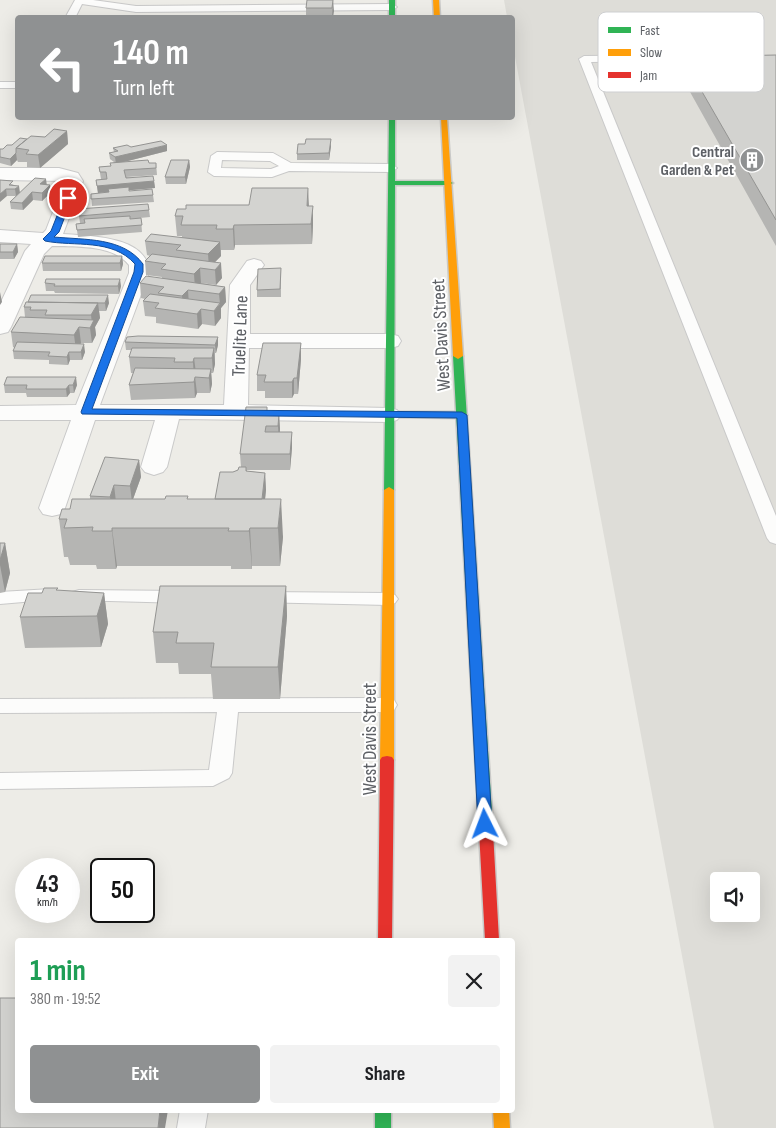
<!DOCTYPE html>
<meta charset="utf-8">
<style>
body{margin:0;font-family:"Sofia Sans Condensed",sans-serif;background:#f2f2f2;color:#202124;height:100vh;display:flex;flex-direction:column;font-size:19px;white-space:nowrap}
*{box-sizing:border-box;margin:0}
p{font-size:16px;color:#757577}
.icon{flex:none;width:28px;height:28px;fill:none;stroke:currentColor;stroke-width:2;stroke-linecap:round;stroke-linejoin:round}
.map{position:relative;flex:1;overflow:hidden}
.drawer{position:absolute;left:15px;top:938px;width:500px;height:175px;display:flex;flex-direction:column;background:#fff;border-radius:5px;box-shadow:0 5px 20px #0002}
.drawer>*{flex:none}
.top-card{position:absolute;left:15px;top:15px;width:500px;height:105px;border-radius:5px;box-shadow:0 5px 20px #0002;background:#8f9192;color:#fff;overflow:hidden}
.tools{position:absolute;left:710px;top:872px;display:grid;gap:10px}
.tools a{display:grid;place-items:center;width:50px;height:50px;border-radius:5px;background:#fff;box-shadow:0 5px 20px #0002;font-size:25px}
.speed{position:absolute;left:15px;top:858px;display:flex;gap:10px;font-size:25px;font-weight:700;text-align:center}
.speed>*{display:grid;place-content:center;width:65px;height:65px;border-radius:50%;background:#fff;box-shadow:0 5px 20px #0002;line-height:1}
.speed small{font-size:12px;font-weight:400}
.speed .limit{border:2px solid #111;border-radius:8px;background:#fff;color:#111}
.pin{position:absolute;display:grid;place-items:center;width:42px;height:42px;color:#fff;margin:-21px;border:2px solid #fff;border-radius:50%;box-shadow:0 1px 5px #0007}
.me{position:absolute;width:55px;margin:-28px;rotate:357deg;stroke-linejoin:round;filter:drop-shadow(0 0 4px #0008)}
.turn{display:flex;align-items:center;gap:18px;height:105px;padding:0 15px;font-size:22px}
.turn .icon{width:65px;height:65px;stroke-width:2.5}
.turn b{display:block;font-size:35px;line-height:42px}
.round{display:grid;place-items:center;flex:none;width:52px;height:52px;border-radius:5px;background:#f2f2f2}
.overview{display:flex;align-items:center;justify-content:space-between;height:85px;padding:0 15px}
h1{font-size:30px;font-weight:700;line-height:38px;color:#1e9e55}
.cta{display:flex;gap:10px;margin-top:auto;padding:10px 15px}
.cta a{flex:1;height:58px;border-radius:5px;background:#8f9192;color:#fff;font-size:20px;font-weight:700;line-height:58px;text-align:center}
.cta a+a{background:#f2f2f2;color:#202124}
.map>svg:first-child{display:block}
</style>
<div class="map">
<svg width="776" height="1128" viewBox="0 0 776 1128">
<rect width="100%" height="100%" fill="#edece7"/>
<path fill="#deddd8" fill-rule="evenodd" d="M504,0h272v1128h-62l-201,-1082 -1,-28 -5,-1zM719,881h32v33h-32z"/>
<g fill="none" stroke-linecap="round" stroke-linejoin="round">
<defs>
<path id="lane" d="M75,0h18l43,6 256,-2 5,3 -5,3 -256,2 -54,-8 -7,14h-10z
M707,55l5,3 -1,2 -120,2 185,454v28l-6,-2 -3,-4 -188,-479 5,-3z
M0,82h18v6h-18z
M217,152l56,1 18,10 100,1 6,4 -6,4 -102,-1 -17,6 -58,-1 -6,-4 3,-16zM222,160l48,1 9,5 -8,3 -50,-1z
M51,589l7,2 3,4 -3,4 -58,5v-12z
M79,590l105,1 7,2 3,4 -3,4 -7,2 -112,-3 -3,-4 3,-4z
M261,592l127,1 7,2 3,4 -3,4 -7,2 -134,-3 -3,-4 3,-4z
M387,698l7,2 3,5 -3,5 -7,2h-149l-6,61 -3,5 -16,8 -213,3v-16l209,-3 8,-58 -217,1v-14z
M180,1110h28l-3,18h-28z"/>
<path id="street" d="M0,168h59l19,5 5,8 -20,53c27,2 86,2 86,39l-49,132h124l6,-120 17,-24 7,-2 7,2 3,4 -14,20v49h140l8,2 3,5 -3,5 -8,2h-141l-1,57 141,3 8,2 4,5 -4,5 -8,2 -210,-3 -12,48 -4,5 -9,3 -9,-3 -4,-5 14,-47h-60l-30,88 -4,6 -9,2 -9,-2 -4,-6 32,-88h-71v-14l76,-1 53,-132v-8c-17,-21 -52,-18 -77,-19l-8,8 -33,73 -3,5 -8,2v-30l25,-53 6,-7 -31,-2v-12l43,3 3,-3 19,-49 -65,-1z"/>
<path id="fast" d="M389,0h6v18h-6z
M389,118h6v63h54l4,2 -4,2h-54l-1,305 -5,3 -5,-3z
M458,353l5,3 29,457 -2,3 -5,2 -5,-2 -2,-3 -25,-457z
M375,1110h16v18h-16z"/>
<path id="slow" d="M433,0h6l1,18h-6z
M441,118h6l16,238 -5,3 -5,-3z
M389,412h73l5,3 -5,3 -76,-1 -2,-2 2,-2z
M389,487l5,3v270l-2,3h-10l-2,-3 4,-270z
M493,1110h16l1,18h-16z"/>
<path id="jam" d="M387,756l5,1 2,3 -2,180h-14l2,-180 2,-3z
M485,808l5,2 2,3 7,127h-14l-7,-127 2,-3z"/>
</defs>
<use href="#lane" stroke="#c9c9c9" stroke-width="2"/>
<use href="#street" stroke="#c9c9c9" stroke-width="2"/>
<use href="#fast" stroke="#c9c9c7" stroke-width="3"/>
<use href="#slow" stroke="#c9c9c7" stroke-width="3"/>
<use href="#jam" stroke="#c9c9c7" stroke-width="3"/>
<use href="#lane" fill="#fcfcfb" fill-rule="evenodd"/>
<use href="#street" fill="#fcfcfb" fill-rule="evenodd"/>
<use href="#fast" fill="#30b455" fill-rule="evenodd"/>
<use href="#slow" fill="#ff9f0a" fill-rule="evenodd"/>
<use href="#jam" fill="#e5322d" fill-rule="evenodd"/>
</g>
<path fill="#b5b5b3" d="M333,0v18h-27v-10z
M776,55v191l-96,-172 2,-17z
M67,131l1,13 -28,24 -13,-1v-5h-9l-1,-2 -6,6 -11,-3v-14h3l9,-4 15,-6 18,-2z
M305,144l26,2 -2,14h-32v-6z
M131,147l36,4 -43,11 25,1h7l1,12 -31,2 28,4 1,7 -26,2v1l24,4 1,7 -62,4 -1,-12 18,-2 -11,1 -2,-13 11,-1h-6l-2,-12 12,-1 3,-4 -4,-3 -1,-6 5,-1 -1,-4z
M189,160l1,7 -4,17h-20l-1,-7z
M46,179v6h4l1,7 -9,9 -9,-1 -10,10 -12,-1 -1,-7 6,-6h-9l-7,-16 14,5 6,8z
M309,206l4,19 -1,19 -77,1 -1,5h-13v6l-6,6 7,16 -6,7 -15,-2h-1l25,4 1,15 -5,6v10l-6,8 -13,-2 -4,5 -42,-6v-6l-11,-1 -2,-15 2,-2 -4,-1 -1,-15 22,-5v-1l-16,-2 -1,-14 5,-5 -3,-1 -2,-14 37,-3v-2h-5l-2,-20z
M78,209l71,1 1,7 -20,2 11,-1 1,14 -64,5 -2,-13 9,-1h-5z
M0,244h17l1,8 -4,7h-14z
M45,256h77l1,8 -2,7h-78l-1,-8z
M281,268v29h-24v-7z
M45,283l76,3 -2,8 -64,-1 -1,-2h-8z
M26,302l83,1 -3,8h-7l1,7 -5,9 1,8 -4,8h-11l-1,1 5,8 -3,8h-12l-2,5 -19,-1v-4l-35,-1 -1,-8 2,-3 -2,-1 -2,-15 14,-15 -1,-10z
M218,337v8l-2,8h-1v11l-2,9h-2l1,11 -2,9h-13l-2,5 -64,2 -2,-15 4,-12h-2l-2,-16 3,-7h-6l-1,-8z
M301,343v16l-3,35h-4l-2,4h-27v-7h-8v-16z
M7,377l70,8 -3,8h-4l-3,4h-40l-1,-4h-21l-1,-8z
M268,414h11l1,18h12v16l-2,22h-43v1l18,2 1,17 -1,9 18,38 -3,29h-28v3h-21v-3h-114l-1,3h-19l-1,-4h-26l-2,-8h-4l-5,-38 11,-10 20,-10v-3l49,-36 2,17 -8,22h82l18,-27 5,-2 3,-3 -1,-13z
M0,543h5l5,30 -5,19 -5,1z
M286,586l1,30 -7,83h-67l-2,-25h-32l-1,-11h-22l-3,-31z
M58,591l46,2 4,31 -7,23 -76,1 -5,-31 22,-24z"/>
<path fill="#949492" d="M333,0l1,11 -1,7h-1z
M67,131l1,13 -28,24 -2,-13z
M331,139v7l-2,14v-7z
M167,145v6l-51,13 -1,-7z
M16,153l1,7 -6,6 -1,-7z
M189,160l1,7 -4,17 -1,-7z
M46,179l1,7 -7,-2z
M154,181l1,7 -57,5 -1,-7z
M50,185l1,7 -9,9v-8z
M19,186l1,7 -4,3 -1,-7z
M308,188l1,19 -2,18v-19z
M6,189l1,7 -7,6v-8z
M32,192l1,8 -10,10 -1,-7z
M313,206v19l-1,19 -1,-20z
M234,225l1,20 -1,5 -1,-21z
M220,242l1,14 -12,12 -1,-14z
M17,244l1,8 -4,7 -1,-7z
M122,256l1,8 -2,7 -1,-8z
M221,263l1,15 -6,7 -1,-15z
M200,268l1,15 -6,6 -1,-15z
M120,279l1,7 -2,8 -1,-8z
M225,287l1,15 -5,6v10l-6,8 -1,-15 6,-7 -1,-10z
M188,290l1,15 -6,6 -1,-15z
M0,292l2,10 -2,3z
M108,295l1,8 -3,8 -1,-8z
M98,303l2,15 -5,9 1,8 -4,8 -2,-15 2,-4 -1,-9z
M201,309l1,15 -4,5 -1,-15z
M79,327l2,16 -5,7 -2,-15z
M218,337v8l-2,8 -1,-8z
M301,343v16l-3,35 -1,-16z
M84,344l1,8 -3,8 -1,-8z
M214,348l1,16 -2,9 -1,-15z
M69,352l1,8 -2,5 -1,-8z
M194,358l2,15 -2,5 -1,-16z
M211,369l1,15 -2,9 -1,-15z
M76,377l1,8 -3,8 -1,-8z
M195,377l2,16 -2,5 -1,-16z
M294,378v16l-2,4v-16z
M69,385l1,8 -3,4 -1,-8z
M279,414l1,15 -1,13 -1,-16z
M292,432v16l-2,22v-16z
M139,460l2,17 -9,25 -2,-16z
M265,473l1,17 -3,28 -1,-16z
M114,485l2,17 -4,12 -2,-17z
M281,499l2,38 -3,29 -2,-38z
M112,528l5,38 -1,3 -4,-38z
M250,528l2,38v3l-3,-38z
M5,543l5,30 -5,19 -5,-27v-5z
M286,586l1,30 -7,83 -2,-32z
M104,593l4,31 -7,23 -4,-31z
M160,1110h8l-3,18h-7z"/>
<path fill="#d3d3d0" stroke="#949492" d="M307,0h26l-1,8h-26z
M776,55v165l-94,-163z
M54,129l13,2 -29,24 -12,-1 3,-4 -13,-2 15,-12 14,1z
M20,138l7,1 -11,9v5l-6,6 -10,-2v-8h3l4,-4h5z
M306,139h25l-2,14 -32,1 1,-10h7z
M161,141l6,4 -52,12 -6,-4 9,-2 -5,-3 14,-3 4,2z
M148,160l1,3h7v5l-32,2 2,8 27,-2 1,5 -57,5 -1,-6 11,-1 -1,-7h-6l-1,-5 12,-1 -1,-3z
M171,160h18l-4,17h-20z
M35,178l11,1 -6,5 10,1 -8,8 -10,-1 -10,11 -12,-1z
M0,180l13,1 -4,4 10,1 -4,3h-9l-6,5z
M129,187v4l23,-2 1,6 -62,4v-5l18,-2 -1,-3z
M252,188h56l-1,18h6l-2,18 -77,1 -1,4h-17l1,-4h-36l2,-9h-8l2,-7h9v-4h63z
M148,204l1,6 -70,6 -1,-7z
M130,216v3l11,-1 1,7 -65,5 -1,-6 9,-1 -1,-4z
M151,234l69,8 -12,12 -32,-4 5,-5 -36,-4z
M0,244h17l-4,8h-13z
M152,254l69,9 -6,7 -15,-2 -6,6 -33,-5 5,-5 -21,-3z
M45,256h77l-2,7h-78z
M281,268l-1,21 -23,1 1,-21z
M146,276l79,11 -6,7 -31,-4 -6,6 -24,-3 6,-6 -24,-4z
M46,279h74l-2,7h-64l1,-2 -10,-1z
M150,294l70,9 -6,8 -13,-2 -4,5 -42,-6 4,-5 -16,-2z
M31,295h77l-3,8 -77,-1z
M26,302l72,1 -7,12h-46l2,-5h-17l1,-3h-7z
M20,317l74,3 -4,8 -11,-1 -5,8 -63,-3z
M138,336l80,1 -3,8 -90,-3 2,-5z
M17,342l67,2 -3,8h-12l-2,5 -19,-1 2,-4 -37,-1z
M263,343h38l-4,35h-3l-2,4h-28l2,-7h-9z
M132,348h82l-2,10h-18l-1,4h-19l1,-4 -46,-1z
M135,368l76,1 -2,9 -14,-1 -1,5 -65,3z
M7,377h69l-3,8h-4l-3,4h-40l1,-4h-23z
M246,407h21v7h12l-1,12h-12l-1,6h27l-2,22h-50z
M105,457l34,3 -9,26 -16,-1 -4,12 -20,-1z
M239,467h7v4l19,2 -3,26h-47l5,-27h13l5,-2z
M166,496h22l-1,3h94l-3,29h-28l-1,3h-21l1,-3h-117v3h-20l1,-4 -29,1 3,-9h-8l3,-10h8l2,-10h93z
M0,543h5l-5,17z
M160,586h126l-8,81h-67l3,-24h-38l2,-11h-25z
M44,588h14l-2,2 48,3 -7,23 -77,1 8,-24h14z
M0,998h18v112h142l-2,18h-158z"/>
<path fill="#1a73e8" stroke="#114b97" d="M68,196l4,2 -13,34 -5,5c31,3 69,0 89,27v8l-51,137 370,3 5,3 25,409 -2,3h-10l-2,-3 -21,-406 -375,-4 -1,-2 53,-140 1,-8c-23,-26 -60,-17 -90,-23l-2,-2 8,-8 13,-33z"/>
<defs>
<symbol id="building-disc" viewBox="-11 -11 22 22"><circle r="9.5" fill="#8f9192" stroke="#fff"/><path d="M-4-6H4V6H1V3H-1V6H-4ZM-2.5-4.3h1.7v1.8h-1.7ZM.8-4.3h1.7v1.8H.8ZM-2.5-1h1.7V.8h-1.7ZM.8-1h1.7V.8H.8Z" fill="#fff"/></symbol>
</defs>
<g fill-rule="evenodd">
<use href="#building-disc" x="738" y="146" width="28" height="28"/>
</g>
<g text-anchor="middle" stroke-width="4" stroke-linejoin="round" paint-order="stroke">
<g font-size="16" font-weight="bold" fill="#5d6065" stroke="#fff" text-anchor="end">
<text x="734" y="157">Central<tspan x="734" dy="18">Garden &amp; Pet</tspan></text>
</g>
<g font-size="19" fill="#5d6065" stroke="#fff">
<text transform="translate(440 335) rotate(-93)" y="7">West Davis Street</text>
<text transform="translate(239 336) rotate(-88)" y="7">Truelite Lane</text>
<text transform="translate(369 739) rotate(-90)" y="7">West Davis Street</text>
</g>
</g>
<rect x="598" y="12" width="166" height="80" rx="8" fill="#fff" stroke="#cecfd1" stroke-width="1"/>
<rect x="608" y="27" width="23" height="6" fill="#30b455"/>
<rect x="608" y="49" width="23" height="7" fill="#ff9f0a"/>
<rect x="608" y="72" width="23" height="6" fill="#e5322d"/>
<g font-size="14" fill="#5d6065">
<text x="640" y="35">Fast</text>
<text x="640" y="57">Slow</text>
<text x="640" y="80">Jam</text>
</g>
</svg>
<div class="tools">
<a><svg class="icon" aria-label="sound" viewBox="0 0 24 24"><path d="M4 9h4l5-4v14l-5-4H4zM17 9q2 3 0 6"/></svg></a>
</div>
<div class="speed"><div>43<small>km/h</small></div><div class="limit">50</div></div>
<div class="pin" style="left:68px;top:198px;background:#d93025"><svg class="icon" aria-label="arrive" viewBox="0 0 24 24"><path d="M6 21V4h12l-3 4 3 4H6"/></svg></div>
<svg class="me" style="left:485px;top:824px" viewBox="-20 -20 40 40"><path d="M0-17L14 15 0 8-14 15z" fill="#1a73e8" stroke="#fff" stroke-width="4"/></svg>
<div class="top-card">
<div class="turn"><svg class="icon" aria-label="left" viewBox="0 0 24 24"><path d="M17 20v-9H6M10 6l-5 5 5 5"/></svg><div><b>140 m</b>Turn left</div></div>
</div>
<section class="drawer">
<div class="overview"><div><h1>1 min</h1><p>380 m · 19:52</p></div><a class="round"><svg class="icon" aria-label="close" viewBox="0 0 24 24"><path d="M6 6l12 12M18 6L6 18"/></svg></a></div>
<div class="cta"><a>Exit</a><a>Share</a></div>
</section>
</div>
